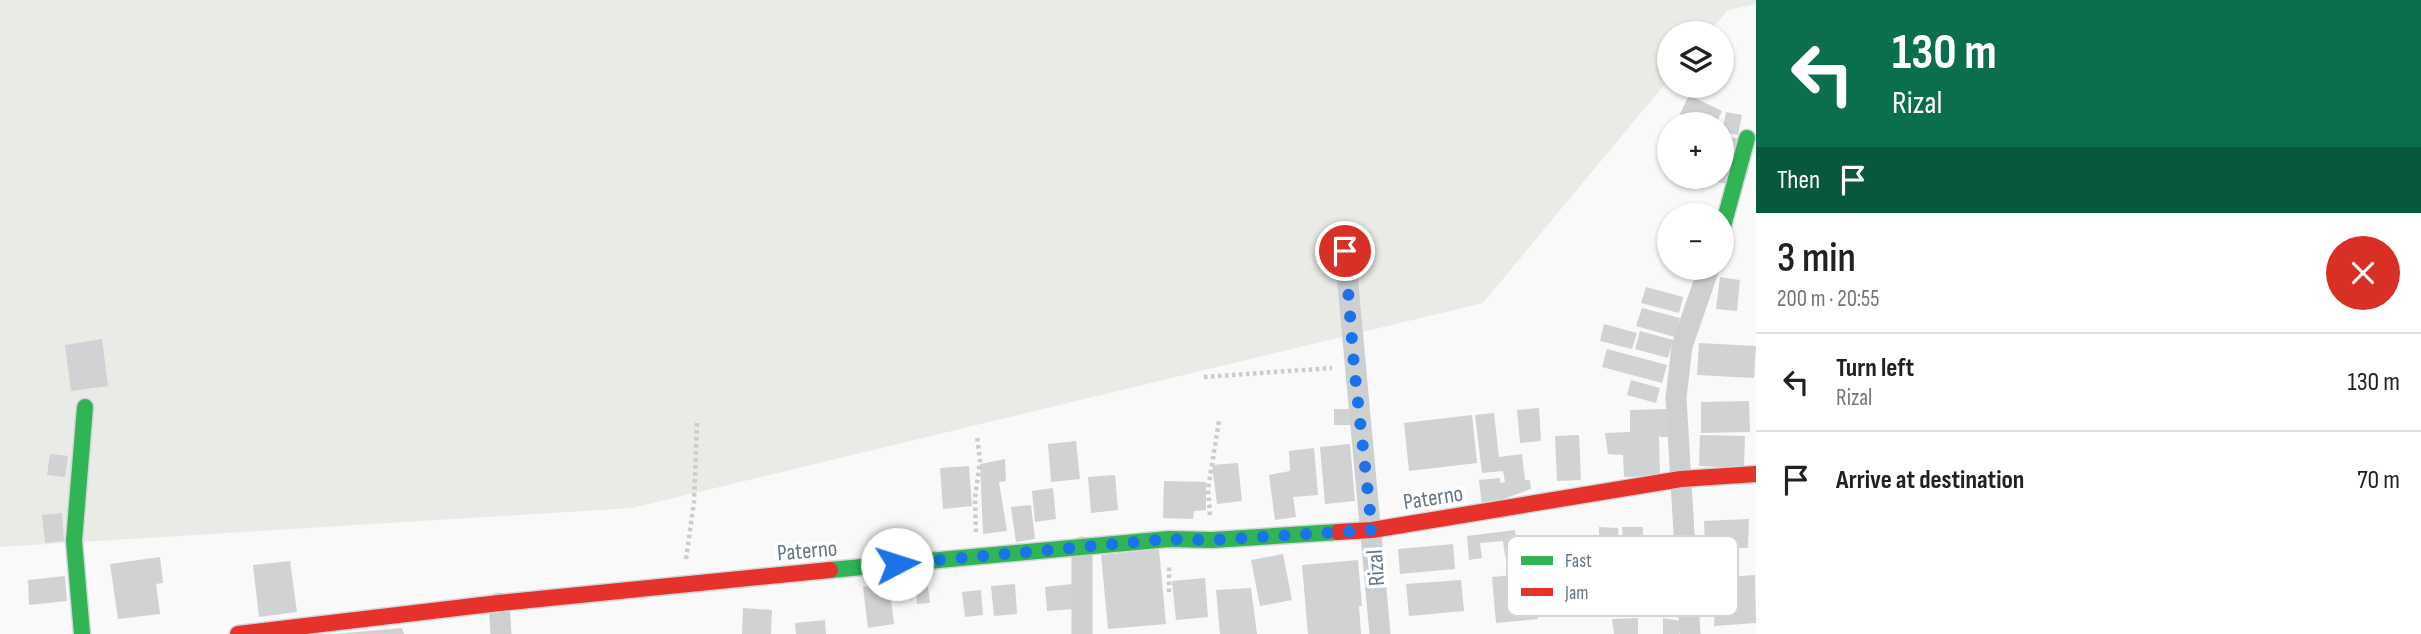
<!DOCTYPE html>
<meta charset="utf-8">
<style>
body{margin:0;font-family:"Sofia Sans Condensed",sans-serif;background:#f2f2f2;color:#202124;height:100vh;display:flex;flex-direction:column;font-size:26px;white-space:nowrap}
*{box-sizing:border-box;margin:0}
p{font-size:23px;color:#757577}
.icon{flex:none;width:38px;height:38px;fill:none;stroke:currentColor;stroke-width:2;stroke-linecap:round;stroke-linejoin:round}
.map{position:relative;flex:1;overflow:hidden}
.drawer{display:flex;flex-direction:column;background:#fff;width:665px}
.drawer>*{flex:none}
.banner{background:#0b6e4f;color:#fff;overflow:hidden}
.fabs{position:absolute;left:1657px;top:21px;display:grid;gap:14px}
.fabs a{display:grid;place-items:center;width:77px;height:77px;border-radius:50%;background:#fff;box-shadow:0 2px 5px #0004;font-size:35px}
.pin{position:absolute;display:grid;place-items:center;width:60px;height:60px;color:#fff;margin:-30px;border:4px solid #fff;border-radius:50%;box-shadow:0 2px 7px #0007}
.me{position:absolute;width:77px;margin:-38px;rotate:85deg;stroke-linejoin:round;filter:drop-shadow(0 0 5px #0008)}
.turn{display:flex;align-items:center;gap:24px;height:147px;padding:0 21px;font-size:32px}
.turn .icon{width:91px;height:91px;stroke-width:2.5}
.turn b{display:block;font-size:49px;line-height:60px}
.then{display:flex;align-items:center;height:66px;padding:0 21px;background:#0003;gap:14px;font-size:26px}
.round{display:grid;place-items:center;flex:none;width:74px;height:74px;border-radius:37px;background:#f2f2f2}
.head{display:flex;align-items:center;justify-content:space-between;height:119px;padding:0 21px}
h1{font-size:42px;font-weight:600;line-height:52px}
ul{padding:0;list-style:none}
li{display:flex;align-items:center;gap:21px;height:98px;padding:0 21px;border-top:2px solid #e0e0e0}
li div{flex:1}
li b{display:block;font-size:26px}
li em{font-style:normal}
main{display:flex;flex:1;min-height:0}
.map>svg:first-child{display:block}
</style>
<main>
<div class="map">
<svg width="1756" height="634" viewBox="0 0 1756 634">
<rect width="100%" height="100%" fill="#f9f9f9"/>
<path fill="#e8ebe6" d="M0,0h1756v4l-28,6 -20,23h-38l-1,46 -186,224 -851,205 -632,39z"/>
<path fill="#d0d2d3" d="M1689,95l33,16 -6,13h-14l-22,-10z
M1726,112l16,3 -4,20 -16,-3z
M1722,134l19,6 -4,11 -15,-5z
M1722,151l12,5 -4,10 -8,-3z
M1722,170l8,2 -3,12 -28,-6 23,-1z
M1720,277l20,3 -3,31 -21,-2z
M1646,287l37,10 -4,16 -38,-10z
M1642,308l38,10 -5,19 -39,-11z
M1604,324l33,9 -5,16 -32,-8z
M1640,331l33,9 -5,18 -33,-9z
M102,339l6,47 -37,5 -6,-46z
M1699,343l57,3 -2,32 -57,-3z
M1607,349l60,16 -5,18 -60,-16z
M1631,380l29,8 -4,15 -29,-8z
M1749,401l1,31 -49,1v-31z
M1539,408l2,33 -21,2 -3,-33z
M1334,409h19v16h-19z
M1669,409l1,28h-11l1,39 -36,1 -1,-22 -15,-1 -3,-21 25,-1v-22z
M1494,413l5,44 23,-3 3,26h5l1,9 -49,18 -3,-27 21,-2v5l5,-1 -2,-11 -21,2 -7,-58z
M1472,415l5,48 -68,8 -5,-48z
M1579,435l2,45 -24,1 -2,-45z
M1700,435l45,1 -1,32 -45,-2z
M1076,441l4,38 -29,3 -3,-38z
M1350,444l5,57 -30,3 -5,-57z
M1314,448l4,47 -25,2 3,20 -21,3 -6,-45 21,-4 -1,-20z
M50,454l18,2 -3,21 -18,-2z
M1005,459l1,22 -7,1 8,49 -24,3 -3,-70z
M1238,463l4,38 -25,3 -5,-39z
M969,466l3,40 -29,3 -3,-41z
M1115,475l3,35 -27,3 -3,-36z
M1164,481l42,1v28l-12,1 -1,8 -30,-1z
M1053,488l3,31 -21,3 -3,-31z
M1031,505l4,34 -19,3 -5,-35z
M62,513l2,28 -19,2 -3,-28z
M1749,519l-1,29h-43l-1,-27z
M1599,527l19,1 1,18 -20,-1z
M1622,527h21v31h-18l-1,-9v18l-32,-1v-17h32z
M1515,530l4,24 -14,2 -2,-15 -23,2 2,15 -13,2 -2,-24z
M1453,544l2,25 -55,5 -2,-25z
M1159,549l7,75 -58,5 -7,-74z
M1283,554l9,46 -32,6 -9,-46z
M160,557l3,26 -7,1 4,30 -42,5 -8,-55z
M1358,560l4,46h-3l2,28h-53l-6,-69z
M290,561l7,51 -38,5 -6,-52z
M1534,573l4,46 -42,4 -4,-46z
M1755,575l1,48 -42,3 2,-48z
M65,576l2,25 -38,4 -1,-25z
M1205,578l3,39 -32,3 -4,-39z
M1461,580l3,31 -55,5 -3,-32z
M889,583l5,41 -26,4 -5,-41z
M1015,584l2,30 -23,2 -3,-30z
M1072,584l3,25 -28,2 -2,-24z
M928,587l2,16 -13,1 -1,-16z
M1251,588l6,46h-37l-4,-44z
M981,590l2,25 -18,2 -3,-25z
M743,608l29,2 -1,24h-29z
M1638,618v16h-24l-2,-15z
M1663,618l17,3 -1,13h-16z
M825,620l1,14h-30l-1,-11z
M402,628l2,6h-69z"/>
<g fill="none" stroke-linecap="round" stroke-linejoin="round">
<defs>
<path id="fast" d="M1722,230l25,-92
M830,570l339,-31 43,1 126,-8
M82,634l-8,-93 11,-134"/>
<path id="jam" d="M1338,532l34,-2 309,-51 75,-5
M238,634l261,-31 331,-33"/>
</defs>
<use href="#fast" stroke="#d5d6d7" stroke-width="19"/>
<use href="#jam" stroke="#d5d6d7" stroke-width="19"/>
<path stroke="#cbcccd" stroke-width="4.5" stroke-dasharray="3.5 3.5" stroke-linecap="butt" d="M1204,377l128,-9
M1210,515l-2,-26 11,-68
M976,532l-1,-34 5,-38 -3,-24
M686,559l8,-57 3,-79
M1169,592v-28"/>
<path stroke="#cecfd0" stroke-width="21" d="M1345,252l35,382
M1082,547v87
M499,603l2,31
M1690,634l-14,-236 6,-52 27,-78"/>
<use href="#fast" stroke="#30b455" stroke-width="16"/>
<use href="#jam" stroke="#e5322d" stroke-width="16"/>
</g>
<g fill="none" stroke-linecap="round" stroke-linejoin="round">
<path stroke="#1a73e8" stroke-width="12" stroke-dasharray="0 21.6" d="M897,564l272,-25 43,1 160,-10 -18,-164 -9,-115"/>
</g>
<g text-anchor="middle" stroke-width="7" stroke-linejoin="round" paint-order="stroke">
<g font-size="23" fill="#657683" stroke="#fff">
<text transform="translate(1433 497) rotate(-9)" y="8">Paterno</text>
<text transform="translate(807 550) rotate(-5)" y="8">Paterno</text>
<text transform="translate(1375 568) rotate(-94)" y="8">Rizal</text>
</g>
</g>
<rect x="1507" y="536" width="231" height="80" rx="10" fill="#fff" stroke="#d1d6da" stroke-width="2"/>
<rect x="1521" y="556" width="32" height="9" fill="#30b455"/>
<rect x="1521" y="588" width="32" height="8" fill="#e5322d"/>
<g font-size="19" fill="#657683">
<text x="1565" y="567">Fast</text>
<text x="1565" y="599">Jam</text>
</g>
</svg>
<div class="fabs">
<a><svg class="icon" aria-label="layers" viewBox="0 0 24 24"><path d="M12 4l9 5-9 5-9-5zM3 14l9 5 9-5"/></svg></a>
<a>+</a>
<a>−</a>
</div>
<div class="pin" style="left:1345px;top:251px;background:#d93025"><svg class="icon" aria-label="arrive" viewBox="0 0 24 24"><path d="M6 21V4h12l-3 4 3 4H6"/></svg></div>
<svg class="me" style="left:897px;top:564px" viewBox="-20 -20 40 40"><circle r="19" fill="#fff"/><path d="M0-13L10 11 0 6-10 11z" fill="#1a73e8"/></svg>
</div>
<section class="drawer">
<div class="banner">
<div class="turn"><svg class="icon" aria-label="left" viewBox="0 0 24 24"><path d="M17 20v-9H6M10 6l-5 5 5 5"/></svg><div><b>130 m</b>Rizal</div></div>
<div class="then">Then<svg class="icon" aria-label="arrive" viewBox="0 0 24 24"><path d="M6 21V4h12l-3 4 3 4H6"/></svg></div>
</div>
<div class="head"><div><h1>3 min</h1><p>200 m · 20:55</p></div><a class="round" style="background:#d93025;color:#fff"><svg class="icon" aria-label="close" viewBox="0 0 24 24"><path d="M6 6l12 12M18 6L6 18"/></svg></a></div>
<ul>
<li><svg class="icon" aria-label="left" viewBox="0 0 24 24"><path d="M17 20v-9H6M10 6l-5 5 5 5"/></svg><div><b>Turn left</b><p>Rizal</p></div><em>130 m</em></li>
<li><svg class="icon" aria-label="arrive" viewBox="0 0 24 24"><path d="M6 21V4h12l-3 4 3 4H6"/></svg><div><b>Arrive at destination</b></div><em>70 m</em></li>
</ul>
</section>
</main>
